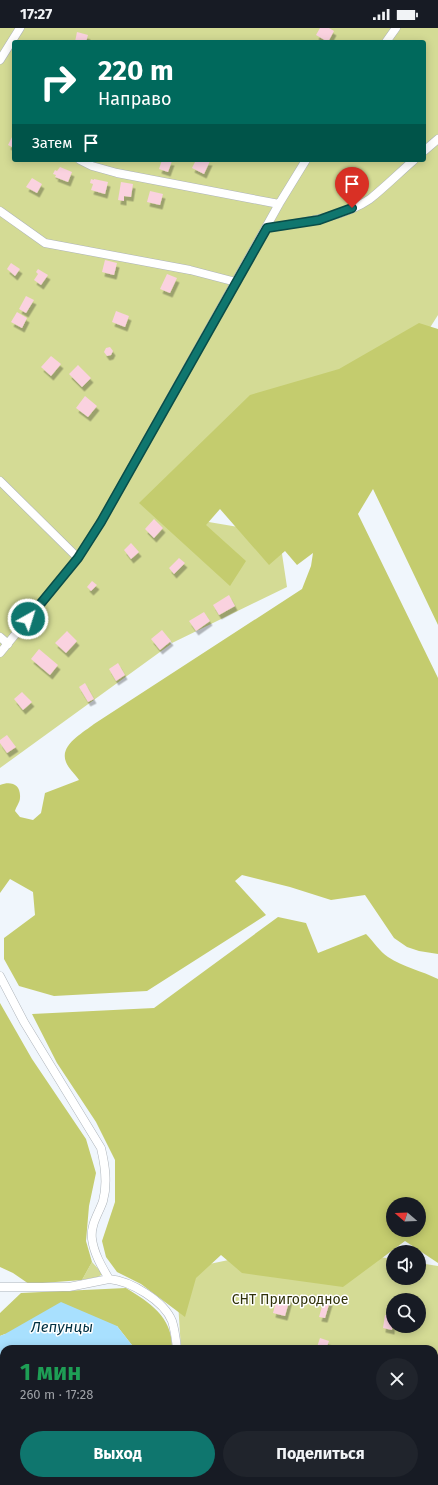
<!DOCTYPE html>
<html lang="ru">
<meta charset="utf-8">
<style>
body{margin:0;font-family:"Fira Sans",sans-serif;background:#20242c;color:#f1f3f6;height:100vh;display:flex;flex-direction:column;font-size:15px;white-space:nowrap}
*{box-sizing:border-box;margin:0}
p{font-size:13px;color:#9ea1a6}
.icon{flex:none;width:22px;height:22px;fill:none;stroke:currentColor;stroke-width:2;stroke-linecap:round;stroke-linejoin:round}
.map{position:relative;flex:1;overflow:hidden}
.drawer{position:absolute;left:0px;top:1317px;width:438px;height:140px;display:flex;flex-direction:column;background:#171b24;border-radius:12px 12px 0 0;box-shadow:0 2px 10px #0003}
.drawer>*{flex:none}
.top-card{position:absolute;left:12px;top:12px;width:414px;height:122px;border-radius:4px;box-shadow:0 2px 10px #0003;background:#00695c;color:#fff;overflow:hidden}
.needle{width:26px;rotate:289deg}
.tools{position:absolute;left:386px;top:1169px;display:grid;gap:8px}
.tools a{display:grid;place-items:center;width:40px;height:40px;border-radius:50%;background:#171b24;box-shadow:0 2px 10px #0003;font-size:20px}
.pin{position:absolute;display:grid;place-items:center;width:34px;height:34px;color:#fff;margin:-41px -17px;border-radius:50% 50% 50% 0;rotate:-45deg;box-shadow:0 0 4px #0007}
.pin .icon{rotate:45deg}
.me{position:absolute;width:44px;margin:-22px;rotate:39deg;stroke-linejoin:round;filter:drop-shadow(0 0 3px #0008)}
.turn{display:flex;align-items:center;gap:14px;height:84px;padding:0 20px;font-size:18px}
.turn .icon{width:52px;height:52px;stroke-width:2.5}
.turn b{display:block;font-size:28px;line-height:34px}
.then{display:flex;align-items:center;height:38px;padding:0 20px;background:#0003;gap:8px;font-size:15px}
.round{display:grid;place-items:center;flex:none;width:42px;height:42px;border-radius:21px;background:#20242c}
.overview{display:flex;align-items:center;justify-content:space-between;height:68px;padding:0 20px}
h1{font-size:24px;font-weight:700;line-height:30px;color:#1e9e55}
.button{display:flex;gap:8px;margin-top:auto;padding:8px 20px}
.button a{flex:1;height:46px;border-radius:24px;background:#0f766e;color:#fff;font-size:16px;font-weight:700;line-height:46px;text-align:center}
.button a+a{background:#20242c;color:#f1f3f6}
.status{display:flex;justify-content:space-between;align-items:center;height:28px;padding:0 20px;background:#171b24;direction:ltr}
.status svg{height:11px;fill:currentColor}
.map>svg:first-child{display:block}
</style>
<div class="status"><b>17:27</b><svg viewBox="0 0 49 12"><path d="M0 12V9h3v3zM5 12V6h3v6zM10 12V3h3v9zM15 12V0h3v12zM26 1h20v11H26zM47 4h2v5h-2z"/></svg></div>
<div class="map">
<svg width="438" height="1457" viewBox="0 0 438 1457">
<defs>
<filter id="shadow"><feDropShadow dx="2.5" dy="4.5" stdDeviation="0" flood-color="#0004"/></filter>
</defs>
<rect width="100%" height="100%" fill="#f0f6fc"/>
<path fill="#d4db95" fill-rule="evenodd" d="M0,0h438v287l-38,60 -209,144 88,15 8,53 -115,56 -5,-6 4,7 -171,124zM14,14h410v118h-410z
M286,1220l73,6 34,5v19h26v-15l19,3v172l-4,-1v-88h-253l-5,-78zM393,1272h26v26h-26z
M92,1234l11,12 -5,3 -16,3z
M434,1415l4,1v41h-438v-10l4,6h430z"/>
<path fill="#c4cc6e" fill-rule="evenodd" d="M419,295l19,6v296l-65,-136 -15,25 80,164v276l-19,-3 -12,-4 -13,-9 -29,-43 -34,5 -41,-13 -48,-12 -7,6 31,34 -119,76 -93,5 -35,-10 -15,-27v-21l31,-23 -2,-23 -23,-13 -10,14v-108c11,-4 21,-1 20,13 0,4 -4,9 -5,13l5,6 13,3 8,-7 4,-20 34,-13c-4,-6 -11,-12 -13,-18 -7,-17 17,-29 28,-38l208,-135 9,-23 2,-13 -16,12 -12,-14 -16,14 -49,-56 -14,16 40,36 -16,25 -91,-83 111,-108 89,-26z
M278,889l28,6 12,30 48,-19c7,7 14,18 22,23 15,10 34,14 50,22v284l-33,-22 -62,46 -101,-14 -21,-18 -25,23 -11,39 -44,-33 -24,-12 -11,-15 -4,-16 13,-39v-42l-19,-38 -39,-59 -25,-49 122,-6zM393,1176h26v26h-26z
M0,975l32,56 54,80 10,34 -7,33 -3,35 6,21 -10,18 -53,4 -16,-11 -13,-6z
M126,1260c24,15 47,29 46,61h-37l-18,-23 -112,8 -5,2v-23l21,-20z
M0,1435l4,1v17h187l1,4h-192z"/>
<path fill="#a8e0fe" d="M61,1274l56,24 18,23h-131v115l-4,-1v-127l5,-2z"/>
<path fill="#fad2df" filter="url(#shadow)" d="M320,0h9l5,3 -6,11 -12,-7z
M77,4l11,3 -2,7h-11z
M14,105v15l-6,-3z
M162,132l10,1 -4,11 -9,-3z
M196,132l14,1 -6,13 -12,-6z
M60,139l12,5 -4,10 -13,-5 1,-2 -3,-1 2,-4 2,1z
M32,150l10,6 -5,9 -11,-6z
M91,151l3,1v-1l14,3 -3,12 -14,-4 2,-6 -3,-1z
M121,154l12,2 -2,13 -7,-1v5l-6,-1z
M150,163l13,3 -3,11 -13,-3z
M105,232l12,3 -3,12 -12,-3z
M11,235l9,6 -5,7 -8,-7z
M38,241l10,6 -7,10 -7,-5 4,-6 -2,-2z
M167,246l10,4 -7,15 -10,-4z
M26,268l8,4 -8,13 -7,-4z
M116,283l13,5 -4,11 -13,-5z
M17,284l10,6 -5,10 -11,-6z
M110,319l3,4 -2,4 -4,1 -3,-4 2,-4z
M51,328l10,8 -10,12 -10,-9z
M78,337l13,13 -9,9 -13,-13z
M85,368l12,10 -9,11 -12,-9z
M154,491l9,9 -9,10 -9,-9z
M131,515l8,9 -8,7 -7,-9z
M179,530l6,5 -11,11 -5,-6z
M92,553l5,4 -6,6 -4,-4z
M229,567l6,11 -16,9 -6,-10z
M204,584l6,9 -14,10 -7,-10z
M162,602l9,11 -11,9 -9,-11z
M67,603l10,10 -11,12 -11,-10z
M39,621l19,16 -8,10 -19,-16z
M118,635l7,12 -9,6 -7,-12z
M85,655l9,16 -6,3 -9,-15z
M22,664l10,10 -9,8 -9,-11z
M7,707l9,12 -9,6 -7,-10v-3z
M278,1266l12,4 -5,18 -12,-3z
M324,1272l6,1 -5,17 -6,-1z
M385,1287l8,1 -1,14 -9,-2z
M320,1310l9,3 -3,8 -9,-2z
M414,1453h14l-1,4h-14z"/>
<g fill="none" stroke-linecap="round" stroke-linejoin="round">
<defs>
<path id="lane" d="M386,14l10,-14
M0,32l20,-32
M424,123l14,-12
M80,132l12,6 25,7 162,31
M0,183l45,32 145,27 46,12
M267,200c32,-5 76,-10 103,-29 15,-12 29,-26 44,-39
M0,453l78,77
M0,609l8,7
M0,625l78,-95 23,-36 178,-318 27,-44
M0,948l24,46 77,126c4,17 7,35 2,53 -4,12 -13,24 -11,38 2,15 10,28 17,40 22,2 55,22 63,42 3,9 4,19 5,28
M0,1259h69l40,-8
M434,1419l4,1
M207,1453l1,4"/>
</defs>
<use href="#lane" stroke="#aeb4ba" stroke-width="9"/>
<use href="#lane" stroke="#fff" stroke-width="8"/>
</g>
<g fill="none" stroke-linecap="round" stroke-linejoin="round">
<defs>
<path id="route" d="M28,591l50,-61 23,-36 166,-294 52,-8 33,-12"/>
</defs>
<use href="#route" stroke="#0a4d48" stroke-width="10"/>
<use href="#route" stroke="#0f766e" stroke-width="7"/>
</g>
<g text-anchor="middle" stroke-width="3" stroke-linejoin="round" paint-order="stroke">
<g font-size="14" fill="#303209" stroke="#fff">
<text x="290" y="1276">СНТ Пригородное</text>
</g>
<g font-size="15" font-style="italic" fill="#003043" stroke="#fff">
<text x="62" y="1304">Лепунцы</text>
</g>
</g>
</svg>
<div class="tools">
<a><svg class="needle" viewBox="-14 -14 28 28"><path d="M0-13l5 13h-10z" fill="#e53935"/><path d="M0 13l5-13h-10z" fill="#9ea1a6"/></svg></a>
<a><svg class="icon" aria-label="sound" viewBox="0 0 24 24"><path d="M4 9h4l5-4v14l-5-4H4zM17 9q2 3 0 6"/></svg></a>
<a><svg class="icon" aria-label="search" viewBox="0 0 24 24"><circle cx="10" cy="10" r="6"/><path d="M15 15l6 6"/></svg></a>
</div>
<div class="pin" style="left:352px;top:180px;background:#d93025"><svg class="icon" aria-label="arrive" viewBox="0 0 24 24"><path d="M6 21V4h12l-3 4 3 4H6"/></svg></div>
<svg class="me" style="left:28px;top:591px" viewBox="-20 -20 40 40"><circle r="17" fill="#0f766e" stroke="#fff" stroke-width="3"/><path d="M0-11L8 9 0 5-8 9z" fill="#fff"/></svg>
<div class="top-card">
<div class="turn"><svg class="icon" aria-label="right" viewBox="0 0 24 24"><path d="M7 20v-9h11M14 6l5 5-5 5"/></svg><div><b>220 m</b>Направо</div></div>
<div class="then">Затем<svg class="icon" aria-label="arrive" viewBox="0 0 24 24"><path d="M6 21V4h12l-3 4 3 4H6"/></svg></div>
</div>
<section class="drawer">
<div class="overview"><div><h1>1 мин</h1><p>260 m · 17:28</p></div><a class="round"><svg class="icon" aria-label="close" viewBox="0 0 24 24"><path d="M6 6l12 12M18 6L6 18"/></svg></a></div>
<div class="button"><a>Выход</a><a>Поделиться</a></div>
</section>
</div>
